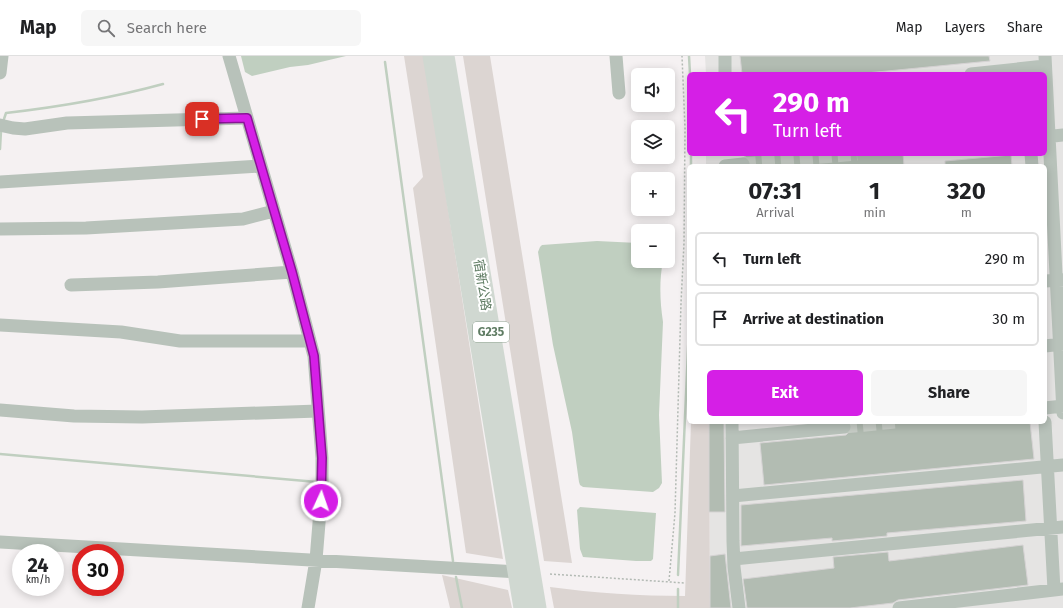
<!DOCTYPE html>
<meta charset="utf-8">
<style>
body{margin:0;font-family:"Fira Sans","Noto Sans SC",sans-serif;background:#f6f6f6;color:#202124;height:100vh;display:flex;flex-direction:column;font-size:15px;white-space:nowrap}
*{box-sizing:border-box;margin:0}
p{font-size:13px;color:#757577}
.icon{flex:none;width:22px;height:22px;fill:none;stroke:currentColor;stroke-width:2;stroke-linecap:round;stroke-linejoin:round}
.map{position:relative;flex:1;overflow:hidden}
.sheet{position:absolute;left:687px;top:108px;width:360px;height:260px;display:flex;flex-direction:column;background:#fff;border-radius:6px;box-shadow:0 2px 10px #0003}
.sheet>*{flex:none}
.top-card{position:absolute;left:687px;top:16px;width:360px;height:84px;border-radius:6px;box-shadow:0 2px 10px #0003;background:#d51fe6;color:#fff;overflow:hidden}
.buttons{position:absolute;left:631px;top:12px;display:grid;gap:8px}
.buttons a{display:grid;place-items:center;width:44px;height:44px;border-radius:6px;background:#fff;box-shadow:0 2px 10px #0003;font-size:20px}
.speed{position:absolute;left:12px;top:488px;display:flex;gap:8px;font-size:20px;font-weight:700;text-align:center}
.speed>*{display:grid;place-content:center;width:52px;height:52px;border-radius:50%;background:#fff;box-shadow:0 2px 10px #0003;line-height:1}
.speed small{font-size:10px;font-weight:400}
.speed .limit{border:6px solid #d22;background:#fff;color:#111}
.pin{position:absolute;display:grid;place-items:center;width:34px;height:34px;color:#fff;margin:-17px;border-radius:8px;box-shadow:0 2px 6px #0006}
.me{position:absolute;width:44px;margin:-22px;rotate:3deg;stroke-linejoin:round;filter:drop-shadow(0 0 3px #0008)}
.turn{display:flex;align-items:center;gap:14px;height:84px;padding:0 20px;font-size:18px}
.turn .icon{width:52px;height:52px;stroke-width:2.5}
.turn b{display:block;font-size:28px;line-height:34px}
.eta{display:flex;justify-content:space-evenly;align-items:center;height:68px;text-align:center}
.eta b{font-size:24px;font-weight:700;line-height:28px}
.action{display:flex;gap:8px;margin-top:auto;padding:8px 20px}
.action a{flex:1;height:46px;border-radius:6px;background:#d51fe6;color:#fff;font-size:16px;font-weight:700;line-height:46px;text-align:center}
.action a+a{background:#f6f6f6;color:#202124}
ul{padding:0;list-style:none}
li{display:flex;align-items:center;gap:12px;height:54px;margin:0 8px 6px;padding:0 12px;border:2px solid #e0e0e0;border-radius:6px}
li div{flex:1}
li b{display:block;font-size:15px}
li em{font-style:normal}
header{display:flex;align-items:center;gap:24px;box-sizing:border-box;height:56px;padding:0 20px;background:#fff;border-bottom:1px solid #e0e0e0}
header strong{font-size:19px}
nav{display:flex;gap:22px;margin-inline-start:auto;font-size:14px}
.search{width:280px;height:36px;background:#f6f6f6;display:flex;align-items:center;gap:10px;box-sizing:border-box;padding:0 14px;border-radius:6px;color:#757577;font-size:15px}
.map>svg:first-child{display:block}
</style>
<header>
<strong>Map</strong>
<div class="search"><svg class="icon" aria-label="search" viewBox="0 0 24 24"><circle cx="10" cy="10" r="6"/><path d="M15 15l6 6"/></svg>Search here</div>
<nav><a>Map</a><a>Layers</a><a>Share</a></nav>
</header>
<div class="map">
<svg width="1063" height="552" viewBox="0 0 1063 552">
<rect width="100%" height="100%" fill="#f5f1f2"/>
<path fill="#e5e4e3" d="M705,0h358v552h-353l-1,-186h336v-256h-339v-12h339v-80h-339z"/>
<path fill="#dcd5d2" d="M404,0h20l79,503 -37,-6 -53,-365 10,-11z
M463,0h27l82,507 -28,-2z
M691,366h18l1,186h-156l-4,-21c44,6 90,9 135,9z
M442,519l66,15 4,18h-62z"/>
<path fill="#c0cfc0" d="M241,0h105l-38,9 -18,2 -38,9 -7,-4z
M597,185l41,2v18h25c-4,20 -3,41 0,61l-4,93 3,68 -3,5 -6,4 -70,-5 -3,-2 -1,-3 -7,-50 -19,-87 -15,-93 2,-5 2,-2z
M580,451l76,6 -3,46 -2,2h-15l-53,-4 -3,-8 -3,-39z"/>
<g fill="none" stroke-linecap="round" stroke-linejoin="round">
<path stroke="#c0cfc0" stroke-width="2.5" d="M689,0l1,18
M385,6l68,499
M4,63l2,-6c52,-6 106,-15 157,-29
M0,93l1,-18
M691,98v12
M0,398l317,28
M678,519l11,-248
M456,521l6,31
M678,552v-19"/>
</g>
<path fill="#b2bcb2" stroke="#d6d3d4" d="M740,0h249l1,5 -134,13h-114z
M743,98h160l1,12h-153l-1,-6 -6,-4z
M1011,99l1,11h-67v-5z
M709,366h15l1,90h-16z
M850,366h180l4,37 -270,26 -4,-42 86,-8 5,-5 1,-4z
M1023,424l3,41 -139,12v3l-55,5v-3l-91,8v-41z
M1023,489l5,40 -130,15 -5,3 -43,5h-103l-4,-29 91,-11 -1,-11 55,-5 1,9z
M725,498l6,54h-21v-52z"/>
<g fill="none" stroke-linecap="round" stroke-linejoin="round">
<path stroke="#c8cec7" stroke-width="13" stroke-dasharray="13 6" stroke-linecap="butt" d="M743,108l114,-10
M844,371l52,-5"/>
<path stroke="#b3bab4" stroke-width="1.5" stroke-dasharray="2 2" stroke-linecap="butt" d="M550,518l135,9
M669,525l6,-68 6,-210 3,-60 1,-115 -3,-72"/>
<path stroke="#b8c2ba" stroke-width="13" d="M229,0l63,216 22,84 8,102v28l-6,74 -8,48
M616,0l3,37
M1045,0l18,357
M0,17l2,-17
M725,18v-18
M971,18l74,-8
M0,69l13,3 12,1 42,-6 180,-5
M1045,81l18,-2
M1031,98l1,12
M725,110l18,-2
M0,126l261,-16
M0,173l86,-1 157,-9 31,-8
M1045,225l18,-1
M71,229l87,-3 134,-10
M0,269l121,7 59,9h130
M1045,290l18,-2
M1045,352l18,-2
M0,354l74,6 68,1 176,-6
M732,366l1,119 1,26 5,41
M1045,366l9,168 9,-1
M732,382l112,-11
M733,440l330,-31
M0,486l517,30
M734,503l329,-32
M899,552l155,-18"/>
<path stroke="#d0d8d1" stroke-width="19" d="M432,0l91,552
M445,0l92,552"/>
</g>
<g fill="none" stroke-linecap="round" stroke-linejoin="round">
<defs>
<path id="route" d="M202,63l45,-1 45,154 22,84 8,102 -1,43"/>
</defs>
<use href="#route" stroke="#8a1496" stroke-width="10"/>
<use href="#route" stroke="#d51fe6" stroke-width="7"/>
</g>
<g text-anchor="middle" stroke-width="4" stroke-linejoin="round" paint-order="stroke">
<rect fill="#fff" stroke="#8fa392" stroke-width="1" x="473" y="266" width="36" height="20" rx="3"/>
<g font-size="12" font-weight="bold" fill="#5f7c63">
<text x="491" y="280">G235</text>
</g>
<g font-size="13" fill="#5f7c63" stroke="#fff">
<text transform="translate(483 229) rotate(81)" y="5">宿新公路</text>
</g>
</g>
</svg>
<div class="buttons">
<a><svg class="icon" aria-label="sound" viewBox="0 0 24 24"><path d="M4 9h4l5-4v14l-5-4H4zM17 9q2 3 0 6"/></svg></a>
<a><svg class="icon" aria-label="layers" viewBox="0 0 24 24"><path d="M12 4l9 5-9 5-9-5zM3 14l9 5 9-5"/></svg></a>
<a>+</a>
<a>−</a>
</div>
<div class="speed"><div>24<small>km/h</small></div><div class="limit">30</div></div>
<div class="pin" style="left:202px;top:63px;background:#d93025"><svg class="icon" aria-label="arrive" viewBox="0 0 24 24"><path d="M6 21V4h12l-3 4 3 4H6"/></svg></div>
<svg class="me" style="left:321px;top:445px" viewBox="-20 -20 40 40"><circle r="17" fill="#d51fe6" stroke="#fff" stroke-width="3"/><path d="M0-11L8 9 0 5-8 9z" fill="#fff"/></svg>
<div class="top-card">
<div class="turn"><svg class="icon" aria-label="left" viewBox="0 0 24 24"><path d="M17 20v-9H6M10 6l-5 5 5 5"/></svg><div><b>290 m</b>Turn left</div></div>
</div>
<section class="sheet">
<div class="eta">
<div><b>07:31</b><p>Arrival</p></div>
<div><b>1</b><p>min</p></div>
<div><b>320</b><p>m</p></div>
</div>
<ul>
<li><svg class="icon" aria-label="left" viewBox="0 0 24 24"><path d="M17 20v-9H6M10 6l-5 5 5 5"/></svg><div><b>Turn left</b></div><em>290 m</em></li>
<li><svg class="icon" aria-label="arrive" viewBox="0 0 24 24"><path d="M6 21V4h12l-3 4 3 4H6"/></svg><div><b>Arrive at destination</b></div><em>30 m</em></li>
</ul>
<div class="action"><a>Exit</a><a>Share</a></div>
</section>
</div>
